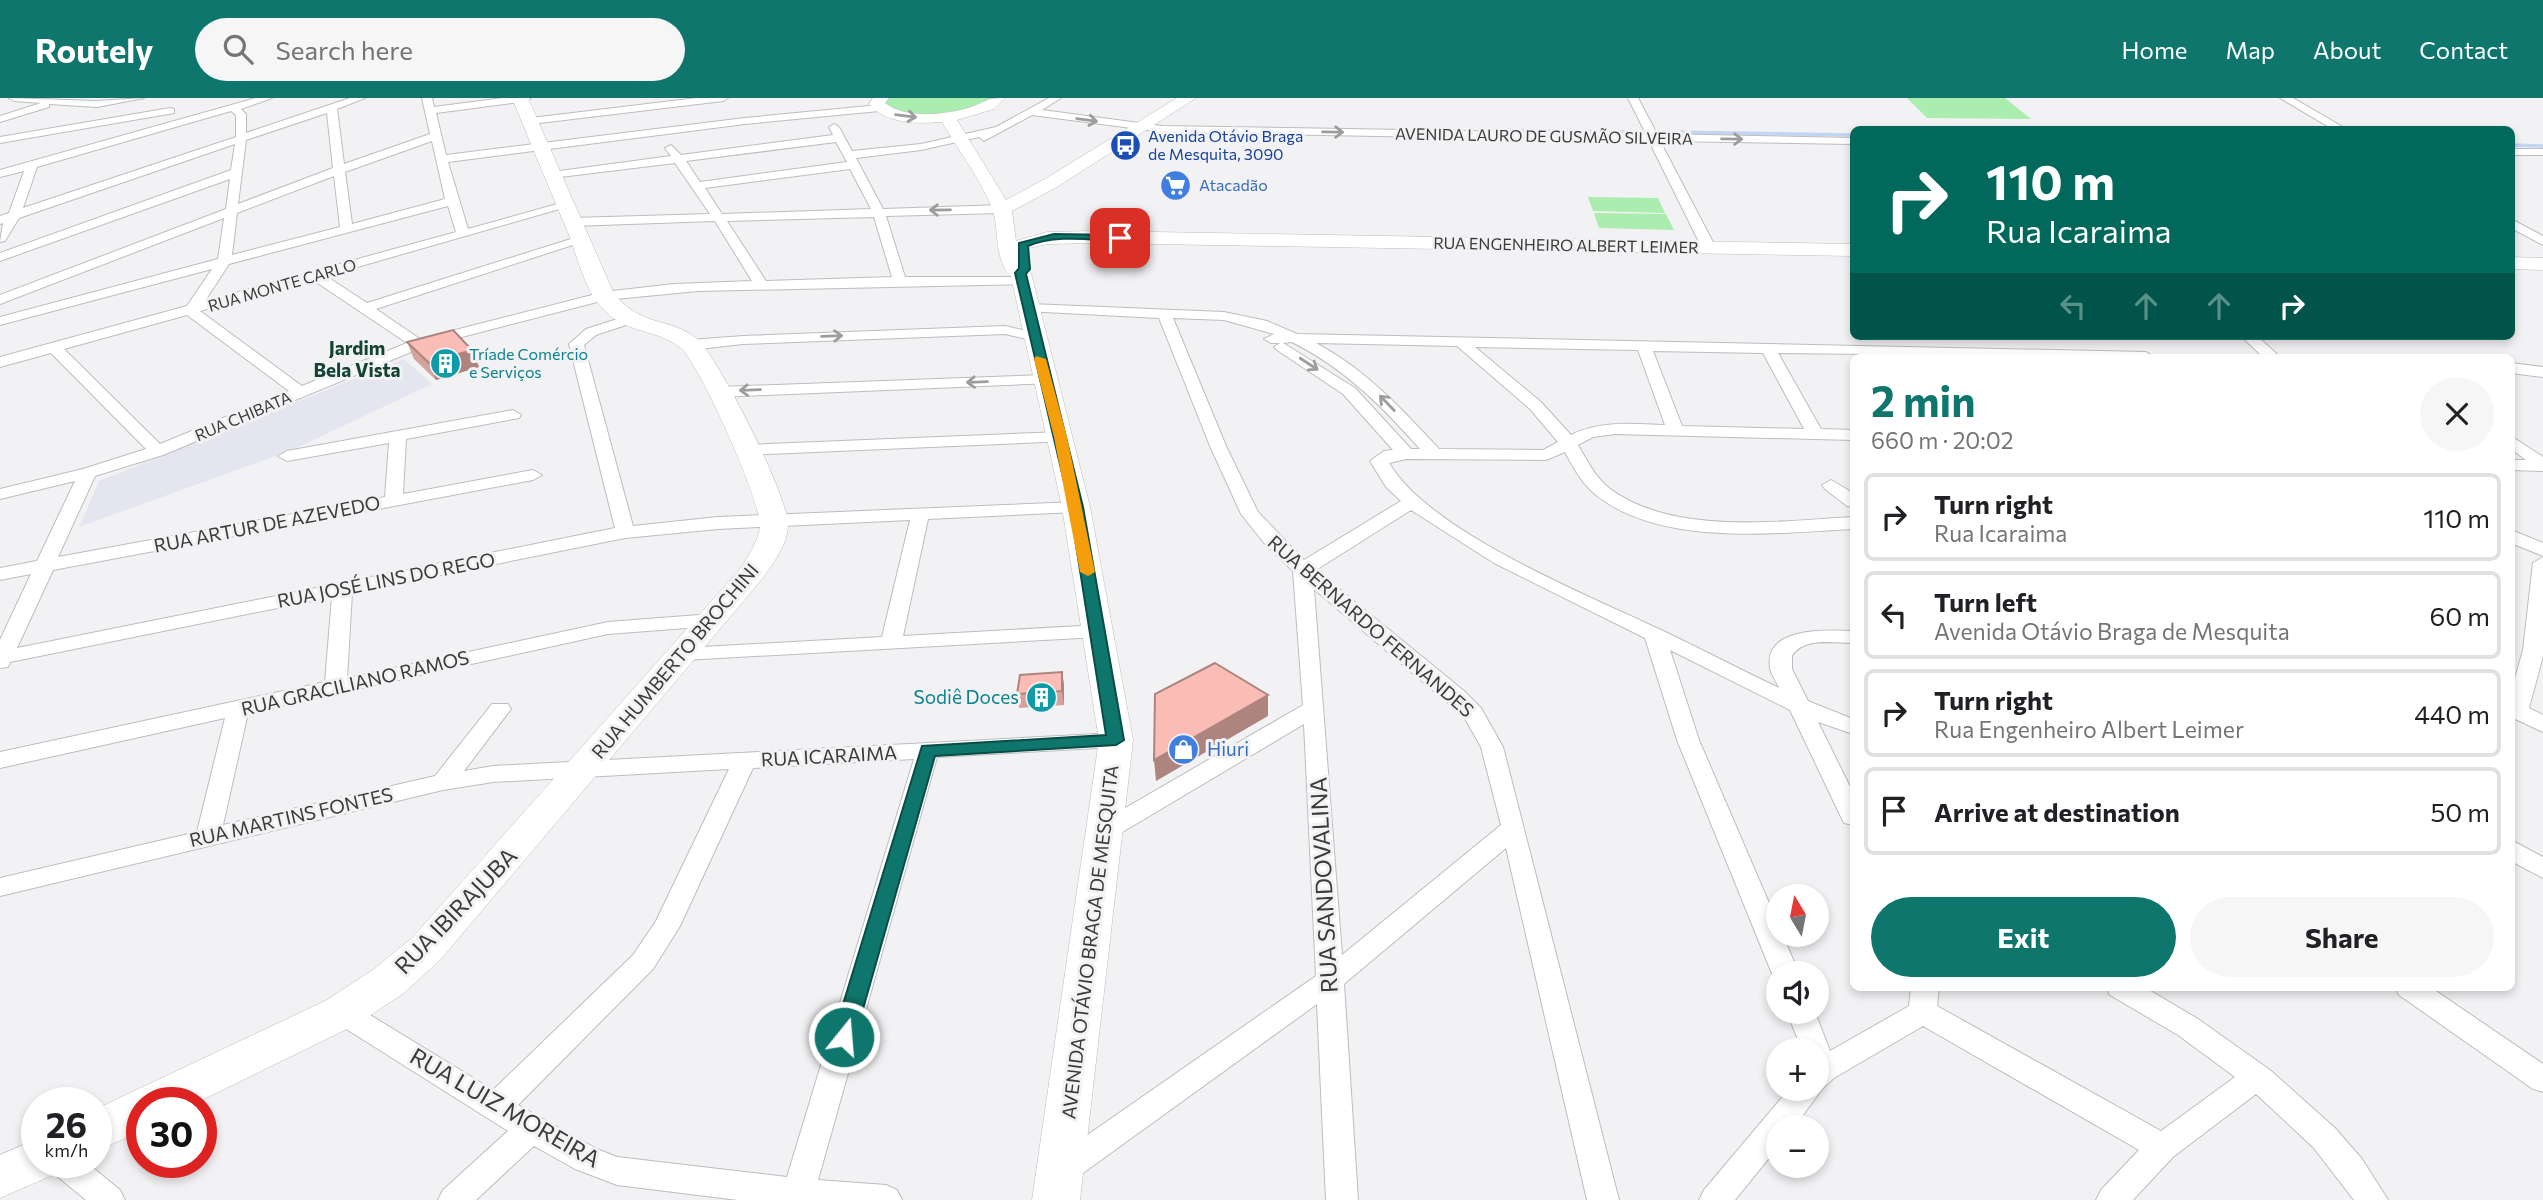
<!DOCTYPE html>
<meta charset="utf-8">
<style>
body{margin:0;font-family:Commissioner,sans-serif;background:#f6f6f6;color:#202124;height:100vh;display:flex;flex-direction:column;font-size:26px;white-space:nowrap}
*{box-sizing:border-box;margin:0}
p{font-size:23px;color:#757577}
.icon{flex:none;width:38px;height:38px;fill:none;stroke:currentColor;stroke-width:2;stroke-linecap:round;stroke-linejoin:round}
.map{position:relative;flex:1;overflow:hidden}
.drawer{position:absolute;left:1850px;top:256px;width:665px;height:637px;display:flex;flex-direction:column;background:#fff;border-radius:10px;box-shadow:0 4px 10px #0003}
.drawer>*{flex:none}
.banner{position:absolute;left:1850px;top:28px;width:665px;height:214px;border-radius:10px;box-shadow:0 4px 10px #0003;background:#00695c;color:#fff;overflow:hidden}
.needle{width:46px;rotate:350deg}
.buttons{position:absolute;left:1766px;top:786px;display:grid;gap:14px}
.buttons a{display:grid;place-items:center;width:63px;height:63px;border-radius:50%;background:#fff;box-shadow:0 4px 10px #0003;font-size:35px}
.speed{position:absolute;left:21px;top:989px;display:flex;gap:14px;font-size:35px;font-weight:700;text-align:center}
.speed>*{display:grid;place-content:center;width:91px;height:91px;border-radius:50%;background:#fff;box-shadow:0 4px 10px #0003;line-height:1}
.speed small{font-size:18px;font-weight:400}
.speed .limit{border:10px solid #d22;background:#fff;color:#111}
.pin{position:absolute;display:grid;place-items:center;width:60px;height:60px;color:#fff;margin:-30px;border-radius:14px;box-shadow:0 4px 10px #0006}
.me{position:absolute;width:77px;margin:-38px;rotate:17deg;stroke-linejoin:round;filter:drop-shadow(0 0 5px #0008)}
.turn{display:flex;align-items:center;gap:24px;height:147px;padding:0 21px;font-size:32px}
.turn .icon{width:91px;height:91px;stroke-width:2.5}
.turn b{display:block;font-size:49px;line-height:60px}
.lanes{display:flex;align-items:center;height:66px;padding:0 21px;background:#0003;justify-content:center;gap:35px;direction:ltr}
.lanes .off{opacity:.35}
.round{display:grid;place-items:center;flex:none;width:74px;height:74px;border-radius:37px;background:#f6f6f6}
.headline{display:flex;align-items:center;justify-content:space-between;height:119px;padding:0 21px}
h1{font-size:42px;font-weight:700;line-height:52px;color:#0f766e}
.primary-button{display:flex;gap:14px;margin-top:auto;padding:14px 21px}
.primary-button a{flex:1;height:80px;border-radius:42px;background:#0f766e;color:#fff;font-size:28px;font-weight:700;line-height:80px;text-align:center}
.primary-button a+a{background:#f6f6f6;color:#202124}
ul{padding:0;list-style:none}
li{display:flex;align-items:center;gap:21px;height:88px;margin:0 14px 10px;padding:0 7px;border:4px solid #e0e0e0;border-radius:10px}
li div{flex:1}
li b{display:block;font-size:26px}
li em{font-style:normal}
header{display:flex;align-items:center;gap:42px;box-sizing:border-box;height:98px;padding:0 35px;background:#0f766e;color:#fff}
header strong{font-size:33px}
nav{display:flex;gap:38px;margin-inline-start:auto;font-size:24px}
.search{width:490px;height:63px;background:#f6f6f6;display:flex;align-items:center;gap:18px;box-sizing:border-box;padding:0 24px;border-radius:38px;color:#757577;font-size:26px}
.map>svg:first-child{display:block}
</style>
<header>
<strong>Routely</strong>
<div class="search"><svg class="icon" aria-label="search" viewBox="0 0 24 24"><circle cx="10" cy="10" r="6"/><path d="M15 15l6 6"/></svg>Search here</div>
<nav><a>Home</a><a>Map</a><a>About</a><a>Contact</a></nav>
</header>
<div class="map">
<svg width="2543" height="1102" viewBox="0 0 2543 1102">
<rect width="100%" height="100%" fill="#f2f2f4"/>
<path fill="#e4e6ef" d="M404,261l28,25 -140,66 -213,77 20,-46z"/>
<path fill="#abecaf" d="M881,0h116l-2,4 -27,11 -58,4 -32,-15z
M1907,0h98l26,21 -104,-1z
M1588,99l70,1 7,15 -72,-2z
M1594,115l72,1 8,16 -75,-2z"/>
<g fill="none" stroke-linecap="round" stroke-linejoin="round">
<path stroke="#c2d5f3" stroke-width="3.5" d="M1500,32l126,2
M1669,34l184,3
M2511,47l32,1"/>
<defs>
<path id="street" d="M9,0l88,3 47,-3 -47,9 -48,-3v3l-49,15v-6l41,-13 -27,-2z
M256,0h16l-31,11 5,5v19l104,-35h15l-28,11 7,55 86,-30 -8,-36h10l2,9 69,-9h28l-5,3 -90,12 10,42 299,-37 134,-13 5,3 -5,3 -134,13 -297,38 20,67 96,-27 6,4 -244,70 41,27 207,-65h10l1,3 -209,68 44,30 184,-47 70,-8 78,-3 -37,-60 -143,5 -6,-4 6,-4 138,-4 -35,-51 -123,15 -6,-3 6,-3 119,-16 -6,-8 6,-3 10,10 152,-20 -4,-8 5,-3 5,3 13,24 69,-7 75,-17 53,-29h12l-19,12 120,16 484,8 -18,-36h10l19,36 196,4v6l-193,-3 56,107 -7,4 -7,-4 -53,-107 -487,-9 -130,-17 -48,26 -5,-4 -58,13 -65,8 27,51 119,-4 6,4 -6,4 -116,3 19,61h117l7,4 -2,3 -329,7 -93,9 -182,47 -260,108 -68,21 -37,81 327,-60 4,-54 -102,18 -9,-5 9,-5 226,-41 8,5 -2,3 -113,21 -3,55 130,-24 9,5 -9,5 -480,90 -36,78 598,-120 -46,-184 17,-15 41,-13 5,1 2,3 -2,3 -36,12 -12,10 49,181 85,-9 358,-15 9,5 -9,5 -148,7 -25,117 195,-11 7,2 3,4 -3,4 -7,2 -414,23 -7,-1 -4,-5 4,-5 7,-1 198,-11 28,-117 -192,9 -93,9 -273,55 -5,85 261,-56 104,-8 7,2 3,4 -3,4 -7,2 -104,8 -360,79 -25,112 212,-49 57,-72h16l3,5 -47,62 29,-5 623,-33 8,2 3,5 -3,5 -8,2 -179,10 -119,423 68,5 11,5 5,10h-164l-121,-15 -42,-16 -41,-23 -58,54h-38l5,-10 65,-59 -176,-111 -4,-8 4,-8 10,-3 10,3 141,86 140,-135 23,-34 73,-152 -236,13 -50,8 -443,106v-18l197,-46 28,-114 -225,50v-16l325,-70 7,-85 -322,65 -2,5 -8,1v-28l31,-66 -31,6v-12l37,-7 38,-80 -75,18v-10l83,-20 63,-20 -95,-96 -51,14v-10l187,-51 25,-37 -212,56v-8l218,-58 6,-41 -224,86v-9l226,-86 4,-30 -230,82v-8l231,-83 4,-26 -216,74 -14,23 -5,1 3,-19 -3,1v-8l9,-3 15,-42 -24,6v-7zM231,13l5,4v22l-213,71 14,-41zM327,15l6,55 -95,36 8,-64zM432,43l13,58 -93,25 -7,-52zM836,44l11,20 -147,20 -14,-21zM850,71l21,40 -149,5 -17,-26zM334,78l6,51 -108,28 5,-42zM448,108l8,26 -251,69 24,-37zM874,119l18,60 -126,4 -39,-60zM313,182l94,63 -105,43 -102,-75zM187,217l102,76 -129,53 -96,-95zM914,661l-127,418 -170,-20 -20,-8 -79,-44 135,-136 27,-43 73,-158z
M697,0h31l-5,3 -192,23 -5,-3 5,-3z
M2280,0h13l55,32h-14z
M170,10l4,1v4l-174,30v-6z
M2511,51h32v6h-32z
M2511,121l32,17v9l-32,-17z
M1030,206l194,8 43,9 30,13 849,18 8,5 -376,-4 43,76 32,1v10l-238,-6 -22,3 -15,8c9,15 17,32 31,43 63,48 170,33 244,29v12c-77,4 -192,18 -257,-34 -14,-11 -23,-28 -31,-43l-19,8 -140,-1 -17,4c41,69 196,131 270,166 40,19 80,40 120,59 -2,-6 -8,-13 -9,-20 -7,-42 58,-38 83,-37v12c-19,0 -50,-6 -61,13v13l16,32 45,18v15l-35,-12 35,71v32l-9,-2 -3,-6 -51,-107 -120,-60 29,90 79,184v10h4l17,39h-21v8h-3l-98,-241 -32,-102 -151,-75 -83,-53 -95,60 148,121 17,17 22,39 116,453h-32l-81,-352 -162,136 14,216h-32l-9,-196 -245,177 -11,4 -11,-4 -5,-10 5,-10 266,-185 -12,-252 -190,113 -9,3 -9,-3 -3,-6 3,-6 207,-120 -10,-134 -28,-27 -24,-30 -31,-68 -51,-128 -134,-7v-6zM1173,220l51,2 50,14 -10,5 7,4h9l-6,4 3,3 66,44 50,56 -9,1 -14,10 16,26 15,14 -97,59 -46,-48 -32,-66zM1292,244c52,26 90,64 128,107h-9l-56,-61 -72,-45zM1316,245l141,3 73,63 28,33 -15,8 -104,-1c-38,-41 -73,-79 -123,-106zM1475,249l163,3 27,75c-31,-1 -65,-5 -94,10l-30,-33zM1653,253l110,2 41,76 -122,-3zM1314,491l150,128 17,30 20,78 -159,130z
M1005,228l35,8 2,3 -7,4 -30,-7 -262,10 -53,6 -8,-5 8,-5 53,-4z
M2241,238h16l23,21h-17z
M2511,265l32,4v10l-32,-4z
M1045,277l6,2 2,3 -2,3 -332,14 -8,-5 8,-5z
M1061,334l8,5 -2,4 -321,14 -9,-5 9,-5z
M2511,338l32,21v14l-32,-1v-10h15l-15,-11z
M1831,382l22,13v14l-6,-1 -22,-17 -3,-4z
M2511,432l32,13v13l-32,-13z
M2543,459v99l-14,52 14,7v17l-32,-15v-25l12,-42 10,-87z
M2511,742l32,17v21l-32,-17z
M1911,889h28l-2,19 224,125 74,-54 -57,-42 -68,-40 -4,-8h38l54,32 72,51 65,58 27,31 26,41h-34l-41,-53 -57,-53 -83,63 -40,43h-37l5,-10 38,-40 -216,-124 -89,52 -11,10 -29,39h-16v20l-43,53h-36l5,-10 86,-102h26v-38h-14l-15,-38h28l15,39 79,-45z
M2395,889h35l113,77v28l-10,-3 -134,-94z
M47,1064h39l34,28 5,10h-39l-34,-28z"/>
<path id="secondary" d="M512,0h16l86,196c30,35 55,22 83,45 21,17 93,161 91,187 -1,19 -15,38 -26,53l-321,380 -37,34 -47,31 -159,78h-56v29l-46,20v-42l231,-109 47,-31 39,-32 327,-368c8,-13 19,-28 20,-43 2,-23 -61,-163 -79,-178 -30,-23 -59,-11 -86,-49 -12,-18 -18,-43 -26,-64 -19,-45 -38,-91 -57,-137z
M873,0h16l-4,5c20,16 59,12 83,5 17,-5 16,-10 37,-10l-11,11 -37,11 49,80 39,-21 132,-81h19l-139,89 -45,24 4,30 31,-9 47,-1 759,13v12l-759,-13 -46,1 -29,6 6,17 6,6 59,234 43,233 -53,460h-48l67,-460 -37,-233 -51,-231c-18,-17 -11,-47 -19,-68 -10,-26 -35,-60 -50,-86 -24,2 -56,2 -73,-18z
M2511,159l32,1v12l-32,-1z
M37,1041v23h22l-6,13 -53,23v-43z"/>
</defs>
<use href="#street" stroke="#bcbdbe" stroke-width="2"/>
<use href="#secondary" stroke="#bcbdbe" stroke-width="1"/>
<use href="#street" fill="#fff" fill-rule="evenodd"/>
<use href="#secondary" fill="#fff" fill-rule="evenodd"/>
</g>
<path fill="#d6a39c" d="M407,244l65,8 7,17 -43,13 -22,-21z
M1062,574l2,13v20l-45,3 -2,-14z"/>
<path fill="#ae847f" d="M472,252l7,17 -43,13 -7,-17z
M1062,574l2,13v20l-2,-14z
M1268,597v21l-112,65 -2,-21z"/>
<path fill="#f9bdb5" stroke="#ae847f" stroke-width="2" d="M453,232l19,20 -43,13 -22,-21z
M1215,565l53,32 -114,65 1,-66z
M1062,574v19l-45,3 3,-19z"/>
<defs><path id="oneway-shaft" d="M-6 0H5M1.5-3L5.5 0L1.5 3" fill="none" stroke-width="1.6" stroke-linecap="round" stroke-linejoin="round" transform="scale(1.75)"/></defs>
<g stroke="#9d9d9e">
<use href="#oneway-shaft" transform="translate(906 18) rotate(7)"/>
<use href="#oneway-shaft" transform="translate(1087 22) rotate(8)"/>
<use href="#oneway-shaft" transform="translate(1333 34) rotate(1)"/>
<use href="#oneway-shaft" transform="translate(1732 41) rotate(1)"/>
<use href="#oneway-shaft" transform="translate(940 112) rotate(179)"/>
<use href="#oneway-shaft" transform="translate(832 238) rotate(-2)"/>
<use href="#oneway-shaft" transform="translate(1309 266) rotate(33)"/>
<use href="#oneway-shaft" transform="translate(977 284) rotate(178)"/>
<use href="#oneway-shaft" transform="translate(750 292) rotate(178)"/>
<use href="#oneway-shaft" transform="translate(1387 305) rotate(-134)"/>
</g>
<path fill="#0f766e" stroke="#0a4d48" stroke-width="2" d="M1054,136l66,1 5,3 -5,3c-29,-1 -65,-7 -92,5l2,23 -4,5 57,233 41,233 -8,5 -181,11 -80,281 -3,6 -8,3 -7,-3 -4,-6 89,-291 184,-11 -36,-228 -55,-234 4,-5v-25z"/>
<path fill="#f59e0b" d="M1036,258l10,3 21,78 28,135 -7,4 -8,-4 -26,-135 -20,-78z"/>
<defs>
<symbol id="bus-disc" viewBox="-11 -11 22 22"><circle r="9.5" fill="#1a4fb4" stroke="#f2f2f4"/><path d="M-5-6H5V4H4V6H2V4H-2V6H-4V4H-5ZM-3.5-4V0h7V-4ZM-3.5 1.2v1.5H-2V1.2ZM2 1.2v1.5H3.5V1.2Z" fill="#fff"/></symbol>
<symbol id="supermarket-disc" viewBox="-11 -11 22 22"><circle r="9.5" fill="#3f7fe0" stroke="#f2f2f4"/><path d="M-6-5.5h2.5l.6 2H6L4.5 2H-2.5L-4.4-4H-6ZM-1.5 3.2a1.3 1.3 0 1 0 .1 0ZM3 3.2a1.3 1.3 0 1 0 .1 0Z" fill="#fff"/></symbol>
<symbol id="building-disc" viewBox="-11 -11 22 22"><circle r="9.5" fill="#0f9aa8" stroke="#f2f2f4"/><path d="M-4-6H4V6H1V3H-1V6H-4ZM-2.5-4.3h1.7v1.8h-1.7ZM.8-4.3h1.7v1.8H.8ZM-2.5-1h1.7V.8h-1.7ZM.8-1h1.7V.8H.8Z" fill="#fff"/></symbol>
<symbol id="shop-disc" viewBox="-11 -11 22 22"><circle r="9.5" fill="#3f7fe0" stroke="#f2f2f4"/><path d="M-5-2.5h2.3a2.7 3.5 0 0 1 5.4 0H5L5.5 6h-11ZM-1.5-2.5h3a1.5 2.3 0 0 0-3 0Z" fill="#fff"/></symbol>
</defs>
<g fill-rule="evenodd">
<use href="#bus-disc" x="1108" y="30" width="35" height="35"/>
<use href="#supermarket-disc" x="1158" y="70" width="35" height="35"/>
<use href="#building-disc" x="428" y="248" width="35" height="35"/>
<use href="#building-disc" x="1024" y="582" width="35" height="35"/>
<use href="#shop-disc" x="1166" y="634" width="35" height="35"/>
</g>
<g text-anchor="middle" stroke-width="6" stroke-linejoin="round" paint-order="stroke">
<g font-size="16" fill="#164399" stroke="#f2f2f4" text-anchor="start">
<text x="1148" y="44">Avenida Otávio Braga<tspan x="1148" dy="18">de Mesquita, 3090</tspan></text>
</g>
<g font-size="16" fill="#3b3b3c" stroke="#f2f2f4">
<text transform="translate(1544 38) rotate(1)" y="6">AVENIDA LAURO DE GUSMÃO SILVEIRA</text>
<text transform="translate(1566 147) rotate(1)" y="6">RUA ENGENHEIRO ALBERT LEIMER</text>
<text transform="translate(282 187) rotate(-16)" y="6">RUA MONTE CARLO</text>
<text transform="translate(243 318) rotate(-23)" y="6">RUA CHIBATA</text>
</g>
<g font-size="16" fill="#366cbe" stroke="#f2f2f4" text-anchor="start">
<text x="1199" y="93">Atacadão</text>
</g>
<g font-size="16" fill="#0d838f" stroke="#f2f2f4" text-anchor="start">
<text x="469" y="262">Tríade Comércio<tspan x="469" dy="18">e Serviços</tspan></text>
</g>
<g font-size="19" font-weight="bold" fill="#124333" stroke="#f2f2f4">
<text x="357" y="257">Jardim<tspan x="357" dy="22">Bela Vista</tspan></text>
</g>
<g font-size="19" fill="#3b3b3c" stroke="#f2f2f4">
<text transform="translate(267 426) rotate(-11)" y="7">RUA ARTUR DE AZEVEDO</text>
<text transform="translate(386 482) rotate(-11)" y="7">RUA JOSÉ LINS DO REGO</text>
<text transform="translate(1371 528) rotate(41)" y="7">RUA BERNARDO FERNANDES</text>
<text transform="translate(675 563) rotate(-50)" y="7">RUA HUMBERTO BROCHINI</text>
<text transform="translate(355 585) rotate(-13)" y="7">RUA GRACILIANO RAMOS</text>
<text transform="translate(829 658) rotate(-3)" y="7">RUA ICARAIMA</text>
<text transform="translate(291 719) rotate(-13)" y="7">RUA MARTINS FONTES</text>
<text transform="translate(1090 844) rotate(-83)" y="7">AVENIDA OTÁVIO BRAGA DE MESQUITA</text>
</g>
<g font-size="19" fill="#0d838f" stroke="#f2f2f4" text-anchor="end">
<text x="1019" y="606">Sodiê Doces</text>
</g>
<g font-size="19" fill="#366cbe" stroke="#f2f2f4" text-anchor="start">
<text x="1207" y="658">Hiuri</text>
</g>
<g font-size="23" fill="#3b3b3c" stroke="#f2f2f4">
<text transform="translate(1324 787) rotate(-93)" y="8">RUA SANDOVALINA</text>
<text transform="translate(456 813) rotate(-46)" y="8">RUA IBIRAJUBA</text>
<text transform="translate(505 1010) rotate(30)" y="8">RUA LUIZ MOREIRA</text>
</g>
</g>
</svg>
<div class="buttons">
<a><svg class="needle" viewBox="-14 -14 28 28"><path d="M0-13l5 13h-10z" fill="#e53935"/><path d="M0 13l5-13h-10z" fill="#757577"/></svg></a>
<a><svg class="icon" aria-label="sound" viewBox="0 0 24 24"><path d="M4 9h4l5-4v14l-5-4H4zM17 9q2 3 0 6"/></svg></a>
<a>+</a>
<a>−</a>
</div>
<div class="speed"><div>26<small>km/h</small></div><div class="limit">30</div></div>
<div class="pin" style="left:1120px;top:140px;background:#d93025"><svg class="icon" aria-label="arrive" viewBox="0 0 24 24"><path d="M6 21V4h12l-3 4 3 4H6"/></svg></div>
<svg class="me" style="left:844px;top:939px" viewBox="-20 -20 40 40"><circle r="17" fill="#0f766e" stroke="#fff" stroke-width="3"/><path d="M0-11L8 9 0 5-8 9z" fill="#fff"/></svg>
<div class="banner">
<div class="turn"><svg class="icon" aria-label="right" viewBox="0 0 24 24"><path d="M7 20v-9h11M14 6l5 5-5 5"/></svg><div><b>110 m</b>Rua Icaraima</div></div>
<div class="lanes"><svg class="icon off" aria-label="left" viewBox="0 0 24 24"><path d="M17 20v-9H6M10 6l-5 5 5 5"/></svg><svg class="icon off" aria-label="ahead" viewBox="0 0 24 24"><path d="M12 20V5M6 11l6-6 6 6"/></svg><svg class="icon off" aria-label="ahead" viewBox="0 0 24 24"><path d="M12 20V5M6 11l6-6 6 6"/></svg><svg class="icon" aria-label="right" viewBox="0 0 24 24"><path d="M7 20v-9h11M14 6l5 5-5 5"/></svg></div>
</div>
<section class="drawer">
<div class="headline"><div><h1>2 min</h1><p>660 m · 20:02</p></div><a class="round"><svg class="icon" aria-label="close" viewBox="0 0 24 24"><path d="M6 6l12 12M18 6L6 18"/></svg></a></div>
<ul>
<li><svg class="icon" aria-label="right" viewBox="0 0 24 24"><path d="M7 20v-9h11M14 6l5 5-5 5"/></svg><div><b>Turn right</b><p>Rua Icaraima</p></div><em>110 m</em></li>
<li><svg class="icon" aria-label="left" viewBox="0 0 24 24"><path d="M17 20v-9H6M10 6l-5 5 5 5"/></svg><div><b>Turn left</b><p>Avenida Otávio Braga de Mesquita</p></div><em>60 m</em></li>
<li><svg class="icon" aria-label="right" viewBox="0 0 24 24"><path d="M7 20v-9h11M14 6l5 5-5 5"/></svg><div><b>Turn right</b><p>Rua Engenheiro Albert Leimer</p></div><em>440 m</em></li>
<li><svg class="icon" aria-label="arrive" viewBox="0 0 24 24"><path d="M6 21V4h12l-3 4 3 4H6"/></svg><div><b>Arrive at destination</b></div><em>50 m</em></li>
</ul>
<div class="primary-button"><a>Exit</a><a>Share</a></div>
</section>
</div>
